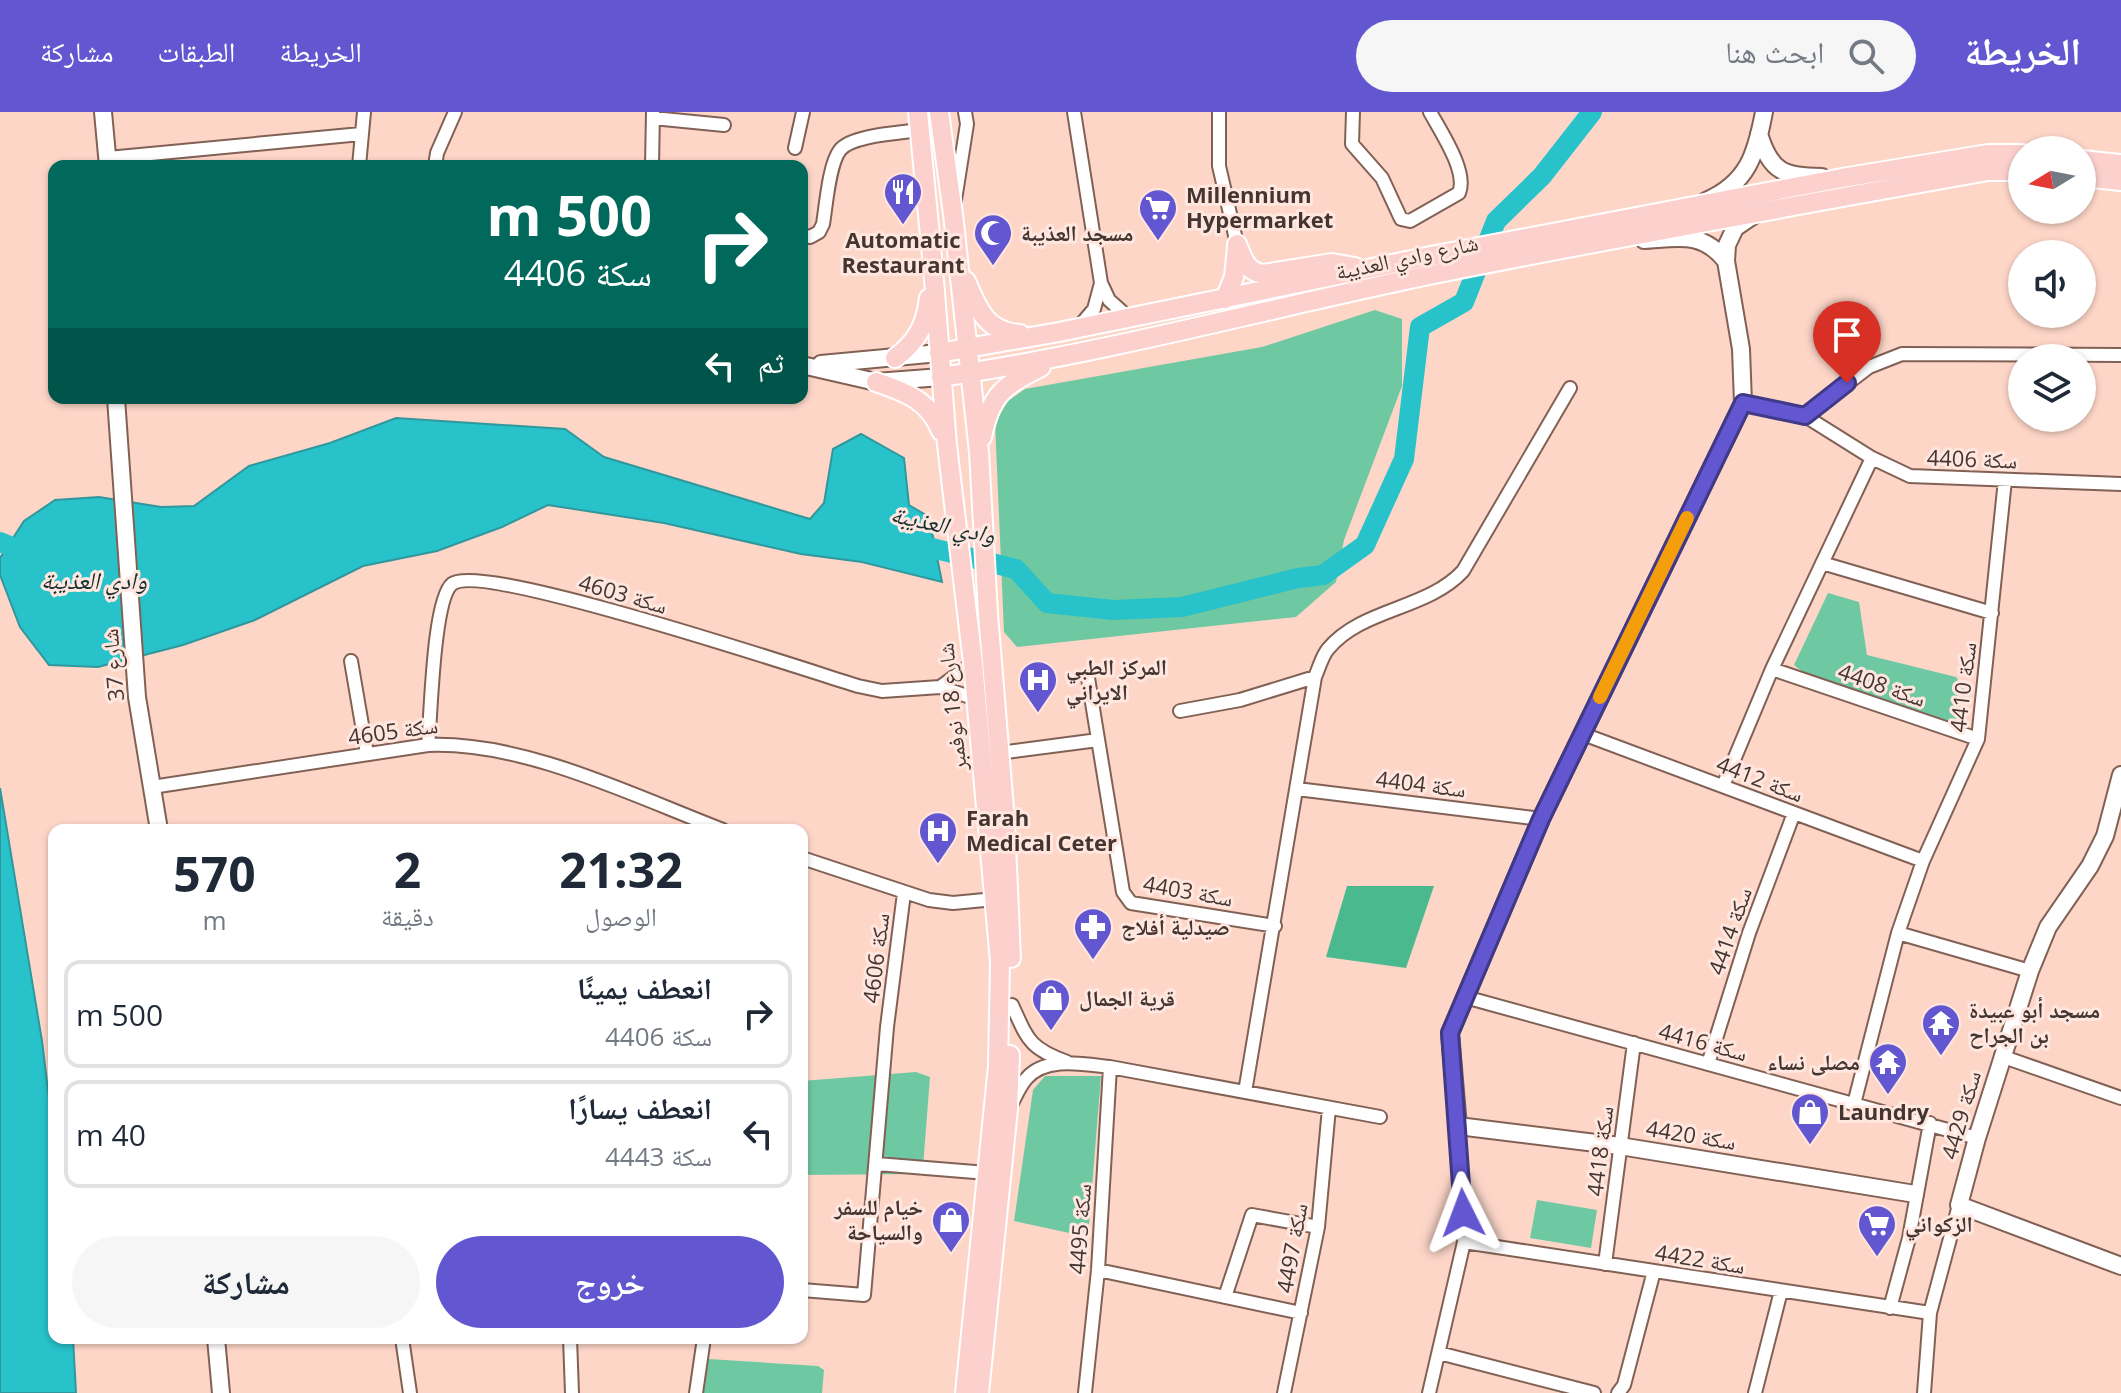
<!DOCTYPE html>
<html lang="ar">
<meta charset="utf-8">
<style>
body{margin:0;font-family:"Open Sans","Noto Naskh Arabic",sans-serif;background:#f6f6f7;color:#1f2937;direction:rtl;height:100vh;display:flex;flex-direction:column;font-size:30px;white-space:nowrap}
*{box-sizing:border-box;margin:0}
p{font-size:26px;color:#747a83}
.icon{flex:none;width:44px;height:44px;fill:none;stroke:currentColor;stroke-width:2;stroke-linecap:round;stroke-linejoin:round}
.map{position:relative;flex:1;overflow:hidden;direction:ltr}
.details{position:absolute;left:48px;top:712px;width:760px;height:520px;display:flex;flex-direction:column;background:#fff;border-radius:16px;box-shadow:0 2px 6px #0004;direction:rtl}
.details>*{flex:none}
.banner{position:absolute;left:48px;top:48px;width:760px;height:244px;border-radius:16px;box-shadow:0 2px 6px #0004;direction:rtl;background:#00695c;color:#fff;overflow:hidden}
.needle{width:52px;rotate:260deg}
.buttons{position:absolute;left:2008px;top:24px;display:grid;gap:16px}
.buttons a{display:grid;place-items:center;width:88px;height:88px;border-radius:50%;background:#fff;box-shadow:0 2px 6px #0004;font-size:40px}
.pin{position:absolute;display:grid;place-items:center;width:68px;height:68px;color:#fff;margin:-82px -34px;border-radius:50% 50% 50% 0;rotate:-45deg;box-shadow:0 0 8px #0007}
.pin .icon{rotate:45deg}
.me{position:absolute;width:88px;margin:-44px;rotate:357deg;stroke-linejoin:round;filter:drop-shadow(0 0 6px #0008)}
.turn{display:flex;align-items:center;gap:28px;height:168px;padding:0 24px;font-size:36px}
.turn .icon{width:104px;height:104px;stroke-width:2.5}
.turn b{display:block;font-size:56px;line-height:68px}
.then{display:flex;align-items:center;height:76px;padding:0 24px;background:#0003;gap:16px;font-size:30px}
.eta{display:flex;justify-content:space-evenly;align-items:center;height:136px;text-align:center}
.eta b{font-size:48px;font-weight:700;line-height:56px}
.action{display:flex;gap:16px;margin-top:auto;padding:16px 24px}
.action a{flex:1;height:92px;border-radius:48px;background:#6257d0;color:#fff;font-size:32px;font-weight:700;line-height:92px;text-align:center}
.action a+a{background:#f6f6f7;color:#1f2937}
ul{padding:0;list-style:none}
li{display:flex;align-items:center;gap:24px;height:108px;margin:0 16px 12px;padding:0 8px;border:4px solid #e0e1e3;border-radius:16px}
li div{flex:1}
li b{display:block;font-size:30px}
li em{font-style:normal}
header{display:flex;align-items:center;gap:48px;box-sizing:border-box;height:112px;padding:0 40px;background:#6257d0;color:#fff}
header strong{font-size:38px}
nav{display:flex;gap:44px;margin-inline-start:auto;font-size:28px}
.search{width:560px;height:72px;background:#f6f6f7;display:flex;align-items:center;gap:20px;box-sizing:border-box;padding:0 28px;border-radius:44px;color:#747a83;font-size:30px}
.map>svg:first-child{display:block}
</style>
<header>
<strong>الخريطة</strong>
<div class="search"><svg class="icon" aria-label="search" viewBox="0 0 24 24"><circle cx="10" cy="10" r="6"/><path d="M15 15l6 6"/></svg>ابحث هنا</div>
<nav><a>الخريطة</a><a>الطبقات</a><a>مشاركة</a></nav>
</header>
<div class="map">
<svg width="2121" height="1281" viewBox="0 0 2121 1281">
<rect width="100%" height="100%" fill="#fdd6c8"/>
<path fill="#6ec8a2" d="M1375,198l27,9v67l-58,154 -8,42 -40,35 -279,30 -13,-15 -9,-210 13,-21 17,-12 237,-42z
M1828,481l31,9 8,53 89,22 8,12 -8,35h-6l-147,-52 -9,-7z
M916,960l14,5 -7,90 -5,7 -116,1v-94z
M1045,964h56l-13,161 -74,-16 19,-131z
M1537,1088l60,10 -6,38 -61,-10z
M709,1247l109,7 6,4 -2,23h-119l3,-30z"/>
<path fill="#4bb98e" d="M1347,774h87l-28,82 -80,-11z"/>
<path fill="#27c2ca" stroke="#30989c" stroke-width="2" d="M396,306l169,11 39,28 206,62 14,-16 9,-54 28,-15 43,24 5,47 20,12 13,65 -80,-20 -61,-8 -137,-31 -116,-18 -46,22 -65,24 -74,15 -108,54 -72,25 -85,22 -49,-2 -29,-38 -20,-52v-17l24,-37 31,-21 44,-3 62,10 33,-1 55,-40 81,-23z
M0,676l42,253 12,99v198h19l3,55h-76z"/>
<g fill="none" stroke-linecap="round" stroke-linejoin="round">
<path stroke="#27c2ca" stroke-width="20" d="M0,430l33,14
M908,430l108,27 31,34 66,7 69,-3 116,-29 25,-3 42,-30 39,-86 16,-132 44,-25 32,-81 46,-45 50,-64"/>
<defs>
<path id="street" d="M1074,0l27,171 8,17 20,18
M1219,0v54l18,78
M1353,0l-1,32 30,34 19,41 9,2 49,-28c9,-21 -18,-61 -29,-81
M653,6l71,7
M795,36l8,-36
M108,46l253,-24
M359,54l5,-54
M435,54l2,-13 18,-41
M652,54l1,-54
M955,88l12,-76 -2,-12
M802,123l8,2 9,-5 4,-8c3,-18 6,-60 17,-74 12,-15 61,-17 80,-20
M1078,216l16,-19 7,-26
M1743,291l62,13 67,42 38,18 211,8
M1805,304l64,-49 33,-13 219,1
M1822,451l170,50
M351,549l16,93
M1772,557l206,70
M1088,566l35,214 8,11 144,23
M940,575l33,-24
M1180,599l60,-11 75,-23
M1583,622l340,127
M428,633c3,-29 5,-145 24,-161 29,-23 354,86 406,102l24,5 58,-4 36,12
M999,641l99,-13
M1723,674l49,-117 100,-211
M152,675l276,-42c96,-4 206,51 295,85
M1297,677l244,30
M802,746l127,42 24,3 42,-4
M1898,821l132,38
M1465,885l512,141
M1012,893c16,35 17,43 55,57
M2001,944l120,42
M1708,952l41,-131 45,-120
M1245,980l70,-415c4,-9 7,-21 13,-28 34,-41 99,-39 135,-78l107,-183
M1854,992l44,-171 25,-72 55,-122 27,-259
M1010,995c5,-9 9,-20 16,-28 19,-23 57,-15 84,-12l270,50
M877,1052l110,9
M1464,1130l466,71
M1605,1152l29,-221
M1098,1158l203,43
M802,1178l62,5 23,-268 17,-134
M1225,1185l27,-82 66,12
M1890,1196l19,-70 21,-115
M402,1226l8,55
M570,1226l2,55
M1439,1241l155,40
M696,1281l8,-55
M1085,1281l13,-123 12,-203
M1284,1281l34,-166 11,-119
M1429,1281l35,-151 -6,-116
M1618,1281l6,-8 30,-114
M1755,1281l26,-102
M1924,1281l6,-80 29,-108"/>
<path id="secondary" d="M103,0l5,54
M1759,22c12,39 25,42 63,43
M1706,89c42,-18 50,-47 58,-89
M1757,101l-22,15 -8,17 -1,16 15,88 2,54 -202,416 -91,214 8,93 162,20 295,48
M1644,128c35,-2 58,-9 82,21
M821,252l118,-11
M802,253l74,17 65,-5
M116,286l21,299 22,133
M2121,663l-16,61 -15,30 -42,61 -18,44 -53,167 -18,67 162,61
M216,1226l5,55"/>
<path id="primary" d="M918,0l15,155 14,178 26,218 27,299 -2,104 -33,327
M939,0l14,102 26,238 9,162 17,207 6,137
M2082,48l39,4
M2082,65l39,4
M1237,132c6,15 9,27 26,30l69,-11 23,4
M966,169c12,28 20,51 54,53
M1225,187l9,-22 3,-30
M939,241l120,-21 372,-76 411,-78 146,-24h34
M895,246c22,-16 31,-34 34,-60
M941,265c166,-24 328,-69 493,-103 184,-37 369,-70 554,-103h34
M876,270c29,10 53,18 65,49
M982,325c9,-44 22,-51 59,-70
M979,1281l29,-284 2,-54"/>
</defs>
<use href="#street" stroke="#826155" stroke-width="16"/>
<use href="#secondary" stroke="#826155" stroke-width="20"/>
<use href="#primary" stroke="#fff" stroke-width="22"/>
<use href="#street" stroke="#fff" stroke-width="12"/>
<use href="#secondary" stroke="#fff" stroke-width="16"/>
<use href="#primary" stroke="#fcd0cd" stroke-width="18"/>
</g>
<g fill="none" stroke-linecap="round" stroke-linejoin="round">
<defs>
<path id="route" d="M1463,1101l-13,-180 91,-214 202,-416 62,13 42,-33"/>
</defs>
<use href="#route" stroke="#403987" stroke-width="20"/>
<use href="#route" stroke="#6257d0" stroke-width="14"/>
<path stroke="#f59e0b" stroke-width="14" d="M1600,585l87,-179"/>
</g>
<defs>
<symbol id="restaurant-pin" viewBox="-11 -11 22 30"><path d="M0 17L-7.5 6A9.5 9.5 0 1 1 7.5 6Z" fill="#6257d0" stroke="#ffe7df"/><path d="M-5-6h1v4h1v-4h1v4h1v-4h1v5L-1.5 .5V6h-2V.5L-5-1ZM5-6V6H3V1.5H1.5Q1.5-4 5-6Z" fill="#fff"/></symbol>
<symbol id="supermarket-pin" viewBox="-11 -11 22 30"><path d="M0 17L-7.5 6A9.5 9.5 0 1 1 7.5 6Z" fill="#6257d0" stroke="#ffe7df"/><path d="M-6-5.5h2.5l.6 2H6L4.5 2H-2.5L-4.4-4H-6ZM-1.5 3.2a1.3 1.3 0 1 0 .1 0ZM3 3.2a1.3 1.3 0 1 0 .1 0Z" fill="#fff"/></symbol>
<symbol id="mosque-pin" viewBox="-11 -11 22 30"><path d="M0 17L-7.5 6A9.5 9.5 0 1 1 7.5 6Z" fill="#6257d0" stroke="#ffe7df"/><path d="M3.5-4.9A6 6 0 1 0 3.5 4.9A5 5 0 1 1 3.5-4.9Z" fill="#fff"/></symbol>
<symbol id="hospital-pin" viewBox="-11 -11 22 30"><path d="M0 17L-7.5 6A9.5 9.5 0 1 1 7.5 6Z" fill="#6257d0" stroke="#ffe7df"/><path d="M-5-5h3v3.5h4V-5h3V5h-3V1.5h-4V5h-3Z" fill="#fff"/></symbol>
<symbol id="pharmacy-pin" viewBox="-11 -11 22 30"><path d="M0 17L-7.5 6A9.5 9.5 0 1 1 7.5 6Z" fill="#6257d0" stroke="#ffe7df"/><path d="M-2-6h4v4h4v4h-4v4h-4v-4h-4v-4h4Z" fill="#fff"/></symbol>
<symbol id="shop-pin" viewBox="-11 -11 22 30"><path d="M0 17L-7.5 6A9.5 9.5 0 1 1 7.5 6Z" fill="#6257d0" stroke="#ffe7df"/><path d="M-5-2.5h2.3a2.7 3.5 0 0 1 5.4 0H5L5.5 6h-11ZM-1.5-2.5h3a1.5 2.3 0 0 0-3 0Z" fill="#fff"/></symbol>
<symbol id="temple-pin" viewBox="-11 -11 22 30"><path d="M0 17L-7.5 6A9.5 9.5 0 1 1 7.5 6Z" fill="#6257d0" stroke="#ffe7df"/><path d="M0-6L5-2H3V0L6.5 2.5H4V6H1.5V3h-3V6H-4V2.5H-6.5L-3 0V-2H-5Z" fill="#fff"/></symbol>
</defs>
<g fill-rule="evenodd">
<use href="#restaurant-pin" x="881" y="58" width="44" height="60"/>
<use href="#supermarket-pin" x="1136" y="74" width="44" height="60"/>
<use href="#mosque-pin" x="971" y="99" width="44" height="60"/>
<use href="#hospital-pin" x="1016" y="546" width="44" height="60"/>
<use href="#hospital-pin" x="916" y="697" width="44" height="60"/>
<use href="#pharmacy-pin" x="1071" y="793" width="44" height="60"/>
<use href="#shop-pin" x="1029" y="864" width="44" height="60"/>
<use href="#temple-pin" x="1919" y="889" width="44" height="60"/>
<use href="#temple-pin" x="1866" y="928" width="44" height="60"/>
<use href="#shop-pin" x="1788" y="978" width="44" height="60"/>
<use href="#shop-pin" x="929" y="1086" width="44" height="60"/>
<use href="#supermarket-pin" x="1855" y="1090" width="44" height="60"/>
</g>
<g text-anchor="middle" stroke-width="6" stroke-linejoin="round" paint-order="stroke">
<g font-size="22" font-weight="bold" fill="#443530" stroke="#ffe7df" text-anchor="start">
<text x="1186" y="91">Millennium<tspan x="1186" dy="25">Hypermarket</tspan></text>
<text x="1021" y="129">مسجد العذيبة</text>
<text x="903" y="136" text-anchor="middle">Automatic<tspan x="903" dy="25">Restaurant</tspan></text>
<text x="1066" y="563">المركز الطبي<tspan x="1066" dy="25">الايراني</tspan></text>
<text x="966" y="714">Farah<tspan x="966" dy="25">Medical Ceter</tspan></text>
<text x="1121" y="823">صيدلية أفلاج</text>
<text x="1079" y="894">قرية الجمال</text>
<text x="1969" y="906">مسجد أبو عبيدة<tspan x="1969" dy="25">بن الجراح</tspan></text>
<text x="1860" y="958" text-anchor="end">مصلى نساء</text>
<text x="1838" y="1008">Laundry</text>
<text x="923" y="1103" text-anchor="end">خيام للسفر<tspan x="923" dy="25">والسياحة</tspan></text>
<text x="1905" y="1120">الزكواني</text>
</g>
<g font-size="22" fill="#443530" stroke="#ffe7df">
<text transform="translate(1407 145) rotate(-12)" y="8">شارع وادي العذيبة</text>
<text transform="translate(1972 347) rotate(2)" y="8">سكة 4406</text>
<text transform="translate(623 482) rotate(16)" y="8">سكة 4603</text>
<text transform="translate(113 553) rotate(-95)" y="8">شارع 37</text>
<text transform="translate(1882 573) rotate(19)" y="8">سكة 4408</text>
<text transform="translate(1963 575) rotate(-83)" y="8">سكة 4410</text>
<text transform="translate(952 595) rotate(-96)" y="8">شارع 18 نوفمبر</text>
<text transform="translate(393 619) rotate(-8)" y="8">سكة 4605</text>
<text transform="translate(1760 667) rotate(21)" y="8">سكة 4412</text>
<text transform="translate(1421 672) rotate(7)" y="8">سكة 4404</text>
<text transform="translate(1188 779) rotate(10)" y="8">سكة 4403</text>
<text transform="translate(1730 819) rotate(-71)" y="8">سكة 4414</text>
<text transform="translate(876 846) rotate(-83)" y="8">سكة 4606</text>
<text transform="translate(1703 930) rotate(15)" y="8">سكة 4416</text>
<text transform="translate(1961 1003) rotate(-74)" y="8">سكة 4429</text>
<text transform="translate(1691 1023) rotate(9)" y="8">سكة 4420</text>
<text transform="translate(1600 1039) rotate(-83)" y="8">سكة 4418</text>
<text transform="translate(1080 1117) rotate(-86)" y="8">سكة 4495</text>
<text transform="translate(1292 1136) rotate(-80)" y="8">سكة 4497</text>
<text transform="translate(1700 1147) rotate(9)" y="8">سكة 4422</text>
</g>
<g font-size="24" font-style="italic" fill="#162e2f" stroke="#ffe7df">
<text transform="translate(943 413) rotate(12)" y="8">وادي العذيبة</text>
<text x="94" y="477">وادي العذيبة</text>
</g>
</g>
</svg>
<div class="buttons">
<a><svg class="needle" viewBox="-14 -14 28 28"><path d="M0-13l5 13h-10z" fill="#e53935"/><path d="M0 13l5-13h-10z" fill="#747a83"/></svg></a>
<a><svg class="icon" aria-label="sound" viewBox="0 0 24 24"><path d="M4 9h4l5-4v14l-5-4H4zM17 9q2 3 0 6"/></svg></a>
<a><svg class="icon" aria-label="layers" viewBox="0 0 24 24"><path d="M12 4l9 5-9 5-9-5zM3 14l9 5 9-5"/></svg></a>
</div>
<div class="pin" style="left:1847px;top:271px;background:#d93025"><svg class="icon" aria-label="arrive" viewBox="0 0 24 24"><path d="M6 21V4h12l-3 4 3 4H6"/></svg></div>
<svg class="me" style="left:1463px;top:1101px" viewBox="-20 -20 40 40"><path d="M0-17L14 15 0 8-14 15z" fill="#6257d0" stroke="#fff" stroke-width="4"/></svg>
<div class="banner">
<div class="turn"><svg class="icon" aria-label="right" viewBox="0 0 24 24"><path d="M7 20v-9h11M14 6l5 5-5 5"/></svg><div><b>500 m</b>سكة 4406</div></div>
<div class="then">ثم<svg class="icon" aria-label="left" viewBox="0 0 24 24"><path d="M17 20v-9H6M10 6l-5 5 5 5"/></svg></div>
</div>
<section class="details">
<div class="eta">
<div><b>21:32</b><p>الوصول</p></div>
<div><b>2</b><p>دقيقة</p></div>
<div><b>570</b><p>m</p></div>
</div>
<ul>
<li><svg class="icon" aria-label="right" viewBox="0 0 24 24"><path d="M7 20v-9h11M14 6l5 5-5 5"/></svg><div><b>انعطف يمينًا</b><p>سكة 4406</p></div><em>500 m</em></li>
<li><svg class="icon" aria-label="left" viewBox="0 0 24 24"><path d="M17 20v-9H6M10 6l-5 5 5 5"/></svg><div><b>انعطف يسارًا</b><p>سكة 4443</p></div><em>40 m</em></li>
</ul>
<div class="action"><a>خروج</a><a>مشاركة</a></div>
</section>
</div>
